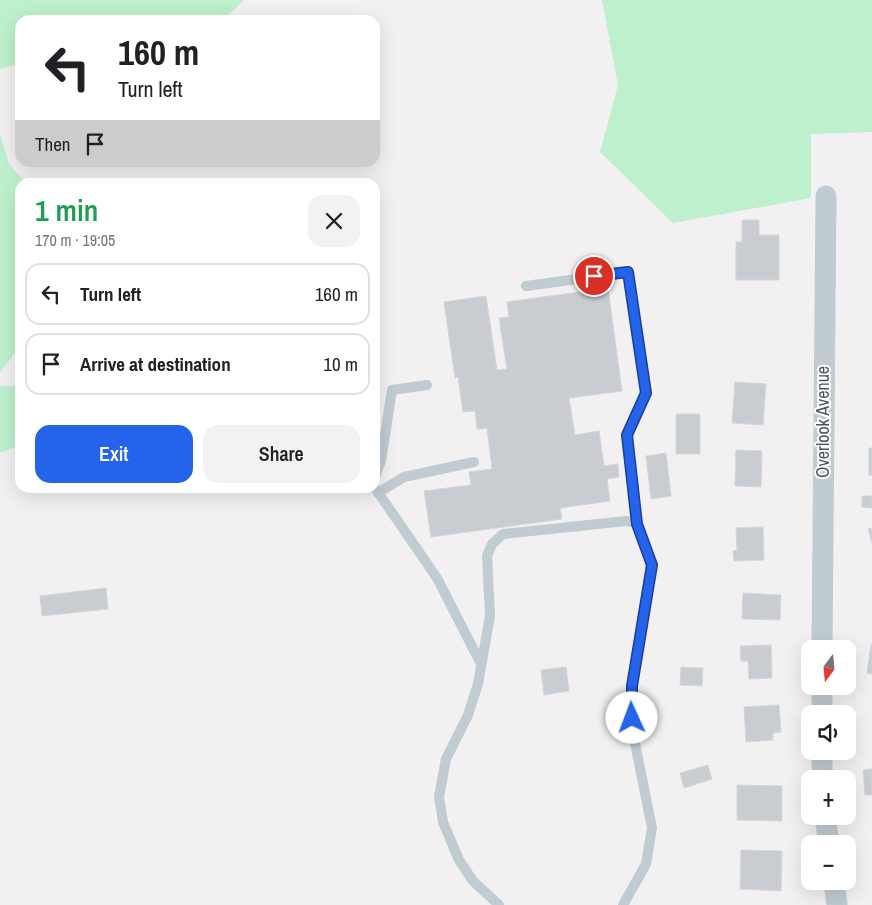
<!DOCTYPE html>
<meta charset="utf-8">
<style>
body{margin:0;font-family:"Archivo Narrow",sans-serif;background:#f2f2f2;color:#202124;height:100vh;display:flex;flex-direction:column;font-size:19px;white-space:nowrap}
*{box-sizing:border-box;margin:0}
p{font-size:16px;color:#757577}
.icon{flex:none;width:28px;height:28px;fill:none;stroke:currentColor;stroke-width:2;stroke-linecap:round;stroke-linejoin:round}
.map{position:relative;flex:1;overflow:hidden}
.details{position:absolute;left:15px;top:178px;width:365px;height:315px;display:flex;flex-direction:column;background:#fff;border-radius:15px;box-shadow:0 5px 20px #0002}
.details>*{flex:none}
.hud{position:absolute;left:15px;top:15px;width:365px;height:152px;border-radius:15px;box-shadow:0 5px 20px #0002;background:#fff;color:#202124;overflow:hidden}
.needle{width:32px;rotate:196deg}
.tools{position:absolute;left:801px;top:640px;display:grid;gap:10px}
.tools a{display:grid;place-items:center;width:55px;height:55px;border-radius:10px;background:#fff;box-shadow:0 5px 20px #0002;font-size:25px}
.pin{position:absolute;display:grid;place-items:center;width:42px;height:42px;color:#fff;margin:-21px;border:2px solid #fff;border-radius:50%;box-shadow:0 1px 5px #0007}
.me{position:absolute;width:55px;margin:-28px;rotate:358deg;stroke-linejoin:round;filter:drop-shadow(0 0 4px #0008)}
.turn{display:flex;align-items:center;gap:18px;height:105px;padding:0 20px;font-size:22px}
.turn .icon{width:65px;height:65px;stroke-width:2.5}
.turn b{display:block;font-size:35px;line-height:42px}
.then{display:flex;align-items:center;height:48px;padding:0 20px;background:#0003;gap:10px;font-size:19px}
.round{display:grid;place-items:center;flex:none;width:52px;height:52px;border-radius:15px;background:#f2f2f2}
.summary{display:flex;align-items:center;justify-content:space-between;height:85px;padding:0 20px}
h1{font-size:30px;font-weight:600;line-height:38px;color:#1e9e55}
.action{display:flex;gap:10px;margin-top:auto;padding:10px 20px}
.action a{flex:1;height:58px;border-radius:15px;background:#2563eb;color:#fff;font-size:20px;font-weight:600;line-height:58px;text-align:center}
.action a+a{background:#f2f2f2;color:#202124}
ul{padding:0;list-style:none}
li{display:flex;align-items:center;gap:15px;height:62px;margin:0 10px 8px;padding:0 10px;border:2px solid #e0e0e0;border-radius:15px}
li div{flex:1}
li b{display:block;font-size:19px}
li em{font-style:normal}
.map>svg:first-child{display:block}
</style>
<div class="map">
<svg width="872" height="905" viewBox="0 0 872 905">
<rect width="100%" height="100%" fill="#f2f0f0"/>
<path fill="#bef0ce" d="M0,0h244l-21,20h-203v44l-20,5z
M602,0h270v132l-61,2v64l-138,25 -73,-71 18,-67z
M0,134l9,30 16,18h-5v164l-20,27z
M0,386h20v59l-20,8z"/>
<path fill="#c9cdd2" stroke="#d3d6db" d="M742,220h17v15h20v45h-43v-38h6z
M608,288l14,103 -53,7 6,37 24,-4 5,35 14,-2 1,13 -12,2 3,22 -50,7 2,11 -131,18 -7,-46 47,-6 -2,-13 23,-3 -5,-41 -10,1 -2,-18 -12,1 -5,-35 -3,1 -11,-76 42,-6 11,74 10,-1 -8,-51 10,-1 -2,-15z
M735,382l31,2 -3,41 -31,-2z
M676,414h24v40h-24z
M869,448h3v27h-3z
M736,450l26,1 -1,36 -26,-1z
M666,453l5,43 -20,3 -5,-43z
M862,496h10v12l-10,-1z
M763,527l1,33 -30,1 -1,-10 4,-1 -1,-22z
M872,528v15l-4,-14z
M106,588l2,21 -66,7 -2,-20z
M743,593l38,2 -1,25 -38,-1z
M871,644l1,1v29l-5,-1z
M771,645l1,33 -23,1 -1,-18h-7l-1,-15z
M566,667l3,24 -25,4 -3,-25z
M681,667l22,1 -1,18 -22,-1z
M779,705l2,27 -8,1v7l-27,2 -2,-35z
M708,765l4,14 -28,9 -4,-15z
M872,769v26h-7l-2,-25z
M737,785l45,1v35l-45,-1z
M741,850l41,1 -1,40 -41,-2z"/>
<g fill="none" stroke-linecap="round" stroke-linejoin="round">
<path stroke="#c0cbd2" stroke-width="10" d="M526,286l102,-14 18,121 -19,42 10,88
M375,477l6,-16 11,-71 35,-5
M375,488l62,90 44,86
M378,493l26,-16 70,-15
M499,905l-26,-24 -14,-21 -16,-38 -4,-25 7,-38 22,-44 10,-31 12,-68 -3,-60 5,-12 11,-10 123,-13 11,2 14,42 -19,121 1,47 19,95 -6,36 -23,41"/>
<path stroke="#c0cbd2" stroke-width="21" d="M822,649l4,-453
M822,714v-28
M822,779v-28
M825,816l4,28
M834,881l3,24"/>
</g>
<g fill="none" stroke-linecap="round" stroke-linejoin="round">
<defs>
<path id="route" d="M594,276l34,-4 18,121 -19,42 10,89 15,41 -20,121v32"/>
</defs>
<use href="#route" stroke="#184099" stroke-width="12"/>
<use href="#route" stroke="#2563eb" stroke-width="9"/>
</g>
<g text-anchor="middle" stroke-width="4" stroke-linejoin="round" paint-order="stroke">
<g font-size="18" fill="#47545e" stroke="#fff">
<text transform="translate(823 422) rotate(-90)" y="6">Overlook Avenue</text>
</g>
</g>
</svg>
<div class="tools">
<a><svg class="needle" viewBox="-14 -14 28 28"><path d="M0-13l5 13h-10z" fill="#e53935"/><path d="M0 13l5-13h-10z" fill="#757577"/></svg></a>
<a><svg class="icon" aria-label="sound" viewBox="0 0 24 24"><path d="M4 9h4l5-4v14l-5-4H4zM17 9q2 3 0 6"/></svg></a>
<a>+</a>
<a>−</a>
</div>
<div class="pin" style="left:594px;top:276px;background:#d93025"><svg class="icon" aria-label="arrive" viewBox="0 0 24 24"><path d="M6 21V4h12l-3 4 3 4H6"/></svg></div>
<svg class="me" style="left:632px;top:718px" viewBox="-20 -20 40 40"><circle r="19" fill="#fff"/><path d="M0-13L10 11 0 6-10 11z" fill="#2563eb"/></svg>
<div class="hud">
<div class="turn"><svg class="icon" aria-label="left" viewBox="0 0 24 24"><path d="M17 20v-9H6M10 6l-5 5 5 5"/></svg><div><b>160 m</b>Turn left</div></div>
<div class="then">Then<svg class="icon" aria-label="arrive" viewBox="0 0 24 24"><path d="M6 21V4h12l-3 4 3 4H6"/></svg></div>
</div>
<section class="details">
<div class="summary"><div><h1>1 min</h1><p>170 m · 19:05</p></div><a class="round"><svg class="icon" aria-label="close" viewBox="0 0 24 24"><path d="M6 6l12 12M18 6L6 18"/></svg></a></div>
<ul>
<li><svg class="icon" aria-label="left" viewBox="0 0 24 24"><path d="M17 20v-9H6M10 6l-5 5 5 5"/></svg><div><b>Turn left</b></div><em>160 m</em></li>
<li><svg class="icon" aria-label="arrive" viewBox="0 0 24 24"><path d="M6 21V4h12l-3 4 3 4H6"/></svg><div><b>Arrive at destination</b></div><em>10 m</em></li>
</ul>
<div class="action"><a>Exit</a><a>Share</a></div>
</section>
</div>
